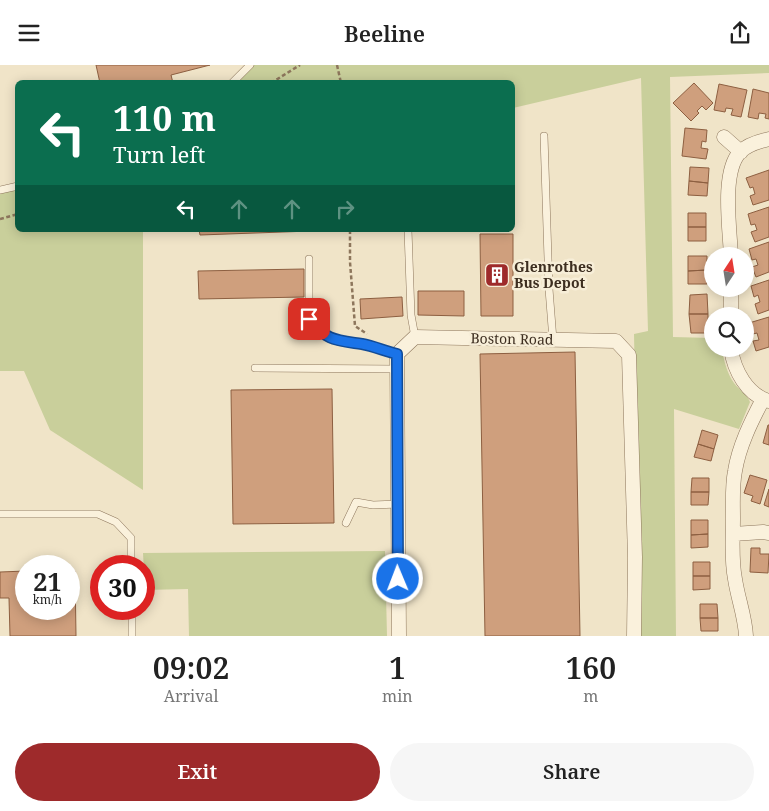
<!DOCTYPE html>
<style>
body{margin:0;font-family:"Noto Serif",serif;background:#f6f6f6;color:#222;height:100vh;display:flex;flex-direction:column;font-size:19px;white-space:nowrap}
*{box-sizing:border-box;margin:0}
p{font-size:16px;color:#767676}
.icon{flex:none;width:28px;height:28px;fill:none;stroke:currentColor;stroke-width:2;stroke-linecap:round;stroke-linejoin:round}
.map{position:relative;height:571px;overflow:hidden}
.panel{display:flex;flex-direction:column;background:#fff;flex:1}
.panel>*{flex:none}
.top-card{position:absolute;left:15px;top:15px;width:500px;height:152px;border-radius:8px;box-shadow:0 2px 12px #0003;background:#0b6e4f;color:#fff;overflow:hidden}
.needle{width:32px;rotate:12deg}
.tools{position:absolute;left:704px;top:182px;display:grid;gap:10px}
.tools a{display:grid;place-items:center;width:50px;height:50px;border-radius:50%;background:#fff;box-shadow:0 2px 12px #0003;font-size:25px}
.speed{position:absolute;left:15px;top:490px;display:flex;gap:10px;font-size:25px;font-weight:700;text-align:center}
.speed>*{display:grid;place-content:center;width:65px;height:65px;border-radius:50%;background:#fff;box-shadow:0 2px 12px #0003;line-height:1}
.speed small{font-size:12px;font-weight:400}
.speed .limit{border:8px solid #d22;background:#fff;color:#111}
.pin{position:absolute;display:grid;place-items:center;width:42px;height:42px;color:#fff;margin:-21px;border-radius:10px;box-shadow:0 2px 8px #0006}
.me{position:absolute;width:55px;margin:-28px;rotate:359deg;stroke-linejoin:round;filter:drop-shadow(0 0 4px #0008)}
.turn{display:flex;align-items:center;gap:18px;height:105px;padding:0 15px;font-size:22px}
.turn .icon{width:65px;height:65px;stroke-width:2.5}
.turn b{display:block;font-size:35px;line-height:42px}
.lanes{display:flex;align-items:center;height:48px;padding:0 15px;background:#0003;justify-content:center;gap:25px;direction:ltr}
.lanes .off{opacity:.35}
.eta{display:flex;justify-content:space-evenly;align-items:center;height:85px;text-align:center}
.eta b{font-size:30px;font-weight:600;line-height:35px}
.cta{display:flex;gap:10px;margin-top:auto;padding:10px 15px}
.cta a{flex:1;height:58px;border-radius:30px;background:#9e2a2b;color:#fff;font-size:20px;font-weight:600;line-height:58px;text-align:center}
.cta a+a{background:#f6f6f6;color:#222}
header{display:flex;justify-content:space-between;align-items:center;height:65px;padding:0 15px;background:#fff;font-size:22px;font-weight:600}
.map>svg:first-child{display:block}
</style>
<header><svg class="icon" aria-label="menu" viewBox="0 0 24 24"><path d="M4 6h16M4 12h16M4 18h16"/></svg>Beeline<svg class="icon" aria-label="share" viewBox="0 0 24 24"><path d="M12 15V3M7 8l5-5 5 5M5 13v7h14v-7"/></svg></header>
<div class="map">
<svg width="769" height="571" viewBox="0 0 769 571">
<rect width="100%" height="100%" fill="#f0e4c8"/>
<path fill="#c9cf9b" d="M250,0h519v8l-99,4 3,260 39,1v11h10c2,12 5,24 12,34 5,7 13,11 16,19l-11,27 -65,-20 2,227h-36l-6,-302 14,-3 -7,-253 -128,30 -1,-25h-280z
M17,120l1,45h125v260l-93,-60 -26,-59h-24v-182z
M385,486l2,85h-198l-1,-47 -43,1 -2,-37z"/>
<path fill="#cf9f7d" stroke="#8d5f41" d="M96,0h114l-39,10 2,8h-73z
M694,18l19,20 -7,7 -4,-4 -5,5 2,2 -8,8 -18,-18z
M719,19l28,6 -6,27 -10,-2 2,-6 -7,-1 -1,4 -11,-2z
M753,24l16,4v26l-4,-1 1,-4 -7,-1 -1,6 -10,-2z
M685,63l22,2 -1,12 -4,-1 -1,7 7,1 -2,10 -24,-3z
M690,102l19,1 -1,15 -19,-2z
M769,105v30l-16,5 -3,-9 5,-2 -2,-7 -3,1 -4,-10z
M689,116l19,2 -1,13 -19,-1z
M769,142v30l-14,5 -4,-10 6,-2 -2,-6 -4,1 -3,-11z
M688,148h18v14h-18z
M688,162h18v14h-18z
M199,165h139l-138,5z
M480,169h33v82h-32z
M769,177v30l-13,5 -4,-10 6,-2 -2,-6 -4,1 -3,-11z
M688,191h19v14l-19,1z
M304,204v28l-105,2 -1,-28z
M707,205v14h-19v-13z
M769,215v30l-11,4 -3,-10 5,-2 -2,-7 -4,2 -3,-11z
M418,226h46v25l-46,-1z
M707,229l1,20h-19l1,-19z
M402,232l1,19 -42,3 -1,-20z
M689,249h19v19h-17z
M769,252v30l-13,4 -3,-10 6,-1 -2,-7 -4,1 -4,-11z
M575,287l5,284h-95l-5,-282z
M332,324l2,134 -101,1 -2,-134z
M768,360h1v20l-6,-2z
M702,365l16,5 -4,14 -16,-5z
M698,379l16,5 -3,12 -17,-4z
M750,410l17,5 -7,24 -9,-3 2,-5 -9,-3z
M692,413h17v14h-18z
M769,424v18l-5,-2z
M691,427h18l-1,13h-17z
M691,455h17v14l-17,1z
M708,469v13l-17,1v-13z
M751,483h9v6h9l-1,19 -18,-1z
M693,497h17v14h-17z
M26,506v38h43v-38h6l1,65h-66l-1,-38h-9v-26z
M693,511h17v13l-17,1z
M700,539h17l1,14h-18z
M700,553h18v13h-17z"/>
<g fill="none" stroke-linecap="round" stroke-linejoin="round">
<defs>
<path id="lane" d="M232,18l18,-18
M544,71l5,153 4,51
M0,125l18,-4
M408,165l3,85 4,22
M309,194v60l10,12 20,11 24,2 34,10
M255,303l142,1
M0,449h98l18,8 15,16v28
M346,458l10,-21 17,3 25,-1
M132,544v27"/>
<path id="street" d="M724,72l17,15
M731,191c-1,-26 -10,-84 9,-104 7,-7 20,-11 29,-13
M731,251v-27
M731,284c3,21 16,46 38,52
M733,469l30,-2 6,1
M399,571l-2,-282 18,-17 201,4 13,14 6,202 -1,79
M746,571c-1,-20 -8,-37 -11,-57 -4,-20 -2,-41 -2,-61 0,-16 -1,-32 2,-47 4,-25 16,-49 28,-72"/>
</defs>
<use href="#lane" stroke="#8d765c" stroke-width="8"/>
<use href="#street" stroke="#8d765c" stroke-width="15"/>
<path stroke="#8d765c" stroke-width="2.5" stroke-dasharray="4 2.5" stroke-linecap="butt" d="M337,0l4,18
M271,18l29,-18
M0,154l18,-5
M350,165v32l5,64 12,8"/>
<use href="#lane" stroke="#faf1dc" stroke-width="7"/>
<use href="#street" stroke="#faf1dc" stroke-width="14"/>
</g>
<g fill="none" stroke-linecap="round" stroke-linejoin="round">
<defs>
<path id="route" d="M309,254c18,22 26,21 53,25 11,2 23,7 35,10l1,225"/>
</defs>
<use href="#route" stroke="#114b97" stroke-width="12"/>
<use href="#route" stroke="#1a73e8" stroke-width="9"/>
</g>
<defs>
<symbol id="building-square" viewBox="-11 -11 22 22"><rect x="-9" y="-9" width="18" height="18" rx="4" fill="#9e2a2b" stroke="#f7eed8"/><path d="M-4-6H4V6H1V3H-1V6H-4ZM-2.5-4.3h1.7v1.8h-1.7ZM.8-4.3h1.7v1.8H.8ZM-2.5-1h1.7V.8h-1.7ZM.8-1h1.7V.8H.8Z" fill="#fff"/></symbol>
</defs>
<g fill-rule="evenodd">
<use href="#building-square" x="483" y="196" width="28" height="28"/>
</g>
<g text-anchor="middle" stroke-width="5" stroke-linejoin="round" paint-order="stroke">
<g font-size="14" font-weight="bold" fill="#3d2e20" stroke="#f7eed8" text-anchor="start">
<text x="514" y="207">Glenrothes<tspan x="514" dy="16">Bus Depot</tspan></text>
</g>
<g font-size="14" fill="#3d2e20" stroke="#f7eed8">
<text transform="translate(512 274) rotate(1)" y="5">Boston Road</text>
</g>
</g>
</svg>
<div class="tools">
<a><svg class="needle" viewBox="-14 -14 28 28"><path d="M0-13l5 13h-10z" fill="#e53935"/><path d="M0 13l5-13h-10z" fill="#767676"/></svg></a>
<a><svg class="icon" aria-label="search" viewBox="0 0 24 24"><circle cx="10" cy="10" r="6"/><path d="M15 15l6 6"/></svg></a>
</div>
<div class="speed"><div>21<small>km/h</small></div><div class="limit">30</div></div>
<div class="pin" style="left:309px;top:254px;background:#d93025"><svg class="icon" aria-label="arrive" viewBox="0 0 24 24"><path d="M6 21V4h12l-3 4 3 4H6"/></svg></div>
<svg class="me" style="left:398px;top:514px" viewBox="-20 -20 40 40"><circle r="17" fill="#1a73e8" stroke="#fff" stroke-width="3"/><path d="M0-11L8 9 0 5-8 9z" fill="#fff"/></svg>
<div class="top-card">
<div class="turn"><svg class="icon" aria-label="left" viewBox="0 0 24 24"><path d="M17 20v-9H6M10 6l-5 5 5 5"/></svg><div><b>110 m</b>Turn left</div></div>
<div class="lanes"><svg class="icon" aria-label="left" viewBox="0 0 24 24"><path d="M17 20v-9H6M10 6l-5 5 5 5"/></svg><svg class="icon off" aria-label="ahead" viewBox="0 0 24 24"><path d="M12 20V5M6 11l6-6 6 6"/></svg><svg class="icon off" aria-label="ahead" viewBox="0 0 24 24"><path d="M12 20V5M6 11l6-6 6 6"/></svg><svg class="icon off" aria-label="right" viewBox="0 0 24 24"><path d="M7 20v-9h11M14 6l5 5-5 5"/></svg></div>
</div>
</div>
<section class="panel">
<div class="eta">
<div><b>09:02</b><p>Arrival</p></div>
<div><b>1</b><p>min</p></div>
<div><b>160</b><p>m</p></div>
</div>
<div class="cta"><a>Exit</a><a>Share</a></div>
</section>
